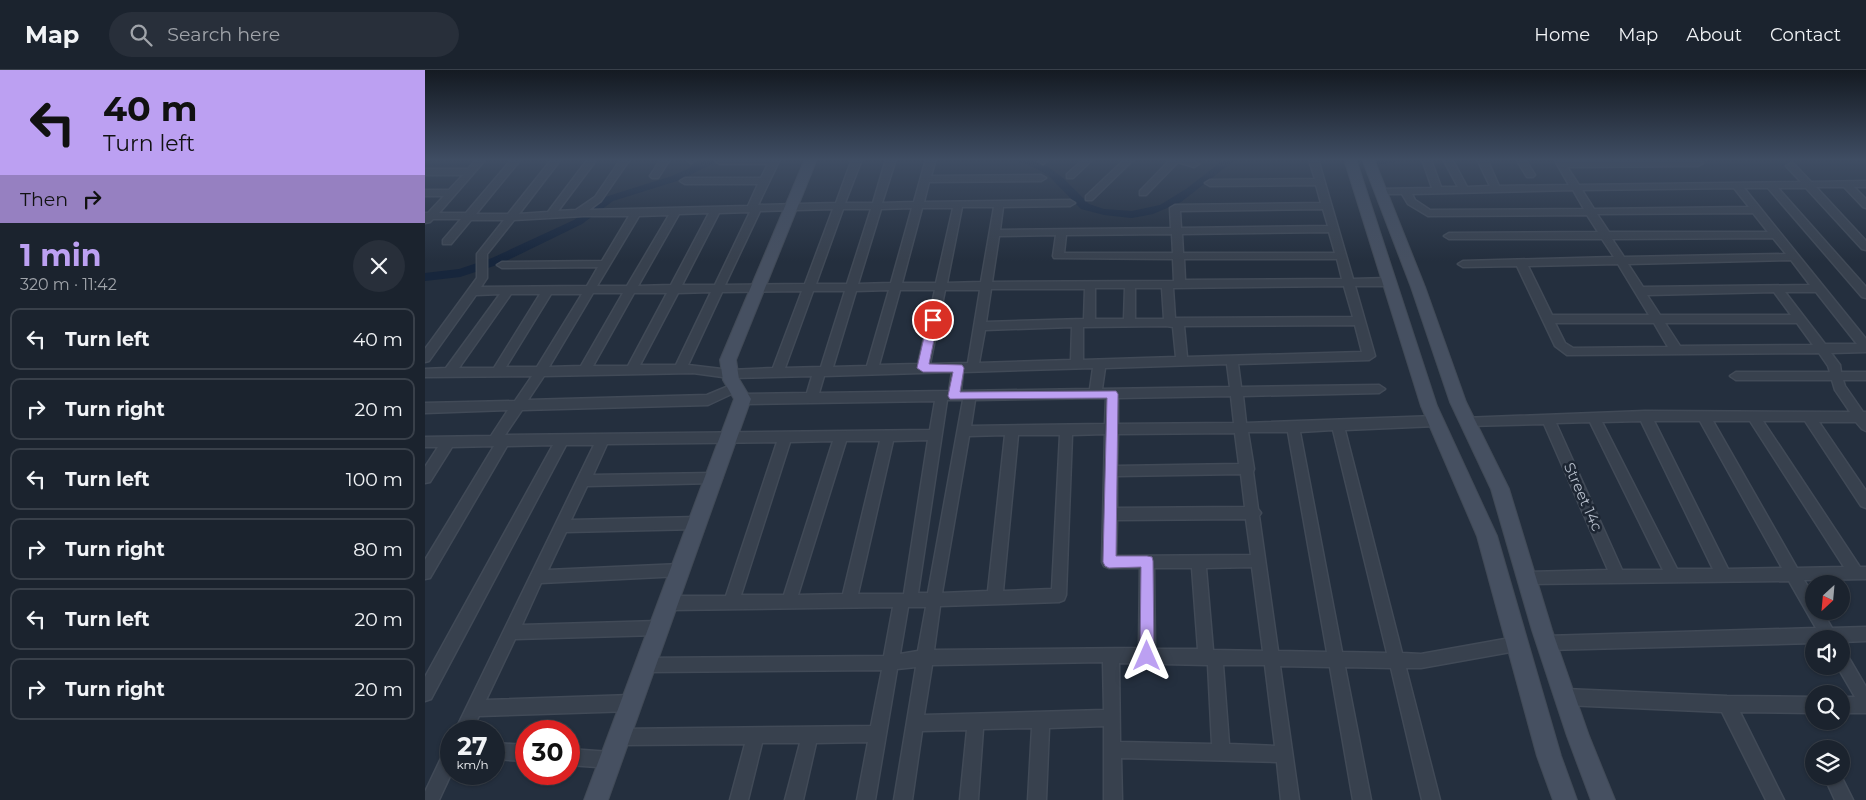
<!DOCTYPE html>
<meta charset="utf-8">
<style>
body{margin:0;font-family:Montserrat,sans-serif;background:#282f3a;color:#f1f3f6;height:100vh;display:flex;flex-direction:column;font-size:19px;white-space:nowrap}
*{box-sizing:border-box;margin:0}
p{font-size:16px;color:#a0a4aa}
.icon{flex:none;width:28px;height:28px;fill:none;stroke:currentColor;stroke-width:2;stroke-linecap:round;stroke-linejoin:round}
.map{position:relative;flex:1;overflow:hidden}
.side{display:flex;flex-direction:column;background:#1b232e;width:425px}
.side>*{flex:none}
.banner{background:#bca0f2;color:#111;overflow:hidden}
.needle{width:32px;rotate:206deg}
.controls{position:absolute;left:1380px;top:505px;display:grid;gap:10px}
.controls a{display:grid;place-items:center;width:45px;height:45px;border-radius:50%;background:#1b232e;box-shadow:0 1px 4px #0004,0 0 0 1px #39404a;font-size:25px}
.speed{position:absolute;left:15px;top:650px;display:flex;gap:10px;font-size:25px;font-weight:700;text-align:center}
.speed>*{display:grid;place-content:center;width:65px;height:65px;border-radius:50%;background:#1b232e;box-shadow:0 1px 4px #0004,0 0 0 1px #39404a;line-height:1}
.speed small{font-size:12px;font-weight:400}
.speed .limit{border:8px solid #d22;background:#fff;color:#111}
.pin{position:absolute;display:grid;place-items:center;width:42px;height:42px;color:#fff;margin:-21px;border:2px solid #fff;border-radius:50%;box-shadow:0 1px 5px #0007}
.me{position:absolute;width:55px;margin:-28px;rotate:0deg;stroke-linejoin:round;filter:drop-shadow(0 0 4px #0008)}
.turn{display:flex;align-items:center;gap:18px;height:105px;padding:0 20px;font-size:22px}
.turn .icon{width:65px;height:65px;stroke-width:2.5}
.turn b{display:block;font-size:35px;line-height:42px}
.then{display:flex;align-items:center;height:48px;padding:0 20px;background:#0003;gap:10px;font-size:19px}
.round{display:grid;place-items:center;flex:none;width:52px;height:52px;border-radius:26px;background:#282f3a}
.head{display:flex;align-items:center;justify-content:space-between;height:85px;padding:0 20px}
h1{font-size:30px;font-weight:700;line-height:38px;color:#bca0f2}
ul{padding:0;list-style:none}
li{display:flex;align-items:center;gap:15px;height:62px;margin:0 10px 8px;padding:0 10px;border:2px solid #39404a;border-radius:10px}
li div{flex:1}
li b{display:block;font-size:19px}
li em{font-style:normal}
header{display:flex;align-items:center;gap:30px;box-sizing:border-box;height:70px;padding:0 25px;background:#1b232e;border-bottom:1px solid #39404a}
header strong{font-size:24px}
nav{display:flex;gap:28px;margin-inline-start:auto;font-size:18px}
.search{width:350px;height:45px;background:#282f3a;display:flex;align-items:center;gap:12px;box-sizing:border-box;padding:0 18px;border-radius:28px;color:#a0a4aa;font-size:19px}
main{display:flex;flex:1;min-height:0}
.map>svg:first-child{display:block}
</style>
<header>
<strong>Map</strong>
<div class="search"><svg class="icon" aria-label="search" viewBox="0 0 24 24"><circle cx="10" cy="10" r="6"/><path d="M15 15l6 6"/></svg>Search here</div>
<nav><a>Home</a><a>Map</a><a>About</a><a>Contact</a></nav>
</header>
<main>
<section class="side">
<div class="banner">
<div class="turn"><svg class="icon" aria-label="left" viewBox="0 0 24 24"><path d="M17 20v-9H6M10 6l-5 5 5 5"/></svg><div><b>40 m</b>Turn left</div></div>
<div class="then">Then<svg class="icon" aria-label="right" viewBox="0 0 24 24"><path d="M7 20v-9h11M14 6l5 5-5 5"/></svg></div>
</div>
<div class="head"><div><h1>1 min</h1><p>320 m · 11:42</p></div><a class="round"><svg class="icon" aria-label="close" viewBox="0 0 24 24"><path d="M6 6l12 12M18 6L6 18"/></svg></a></div>
<ul>
<li><svg class="icon" aria-label="left" viewBox="0 0 24 24"><path d="M17 20v-9H6M10 6l-5 5 5 5"/></svg><div><b>Turn left</b></div><em>40 m</em></li>
<li><svg class="icon" aria-label="right" viewBox="0 0 24 24"><path d="M7 20v-9h11M14 6l5 5-5 5"/></svg><div><b>Turn right</b></div><em>20 m</em></li>
<li><svg class="icon" aria-label="left" viewBox="0 0 24 24"><path d="M17 20v-9H6M10 6l-5 5 5 5"/></svg><div><b>Turn left</b></div><em>100 m</em></li>
<li><svg class="icon" aria-label="right" viewBox="0 0 24 24"><path d="M7 20v-9h11M14 6l5 5-5 5"/></svg><div><b>Turn right</b></div><em>80 m</em></li>
<li><svg class="icon" aria-label="left" viewBox="0 0 24 24"><path d="M17 20v-9H6M10 6l-5 5 5 5"/></svg><div><b>Turn left</b></div><em>20 m</em></li>
<li><svg class="icon" aria-label="right" viewBox="0 0 24 24"><path d="M7 20v-9h11M14 6l5 5-5 5"/></svg><div><b>Turn right</b></div><em>20 m</em></li>
</ul>
</section>
<div class="map">
<svg width="1441" height="730" viewBox="0 0 1441 730">
<rect width="100%" height="100%" fill="#242f3e"/>
<g fill="none" stroke-linecap="round" stroke-linejoin="round">
<path fill="#17263c" fill-rule="evenodd" d="M284,89h13l-42,21 -67,21 -31,23 -82,40 -40,13 -35,4v-8l34,-4 33,-11 82,-38 31,-23 67,-21z
M585,89h18l22,9 13,10 26,26 15,5 28,2 28,-6 26,-16 39,-30h11l-55,43 -28,12 -21,4 -28,-3 -23,-6 -33,-34 -15,-8z
M928,89h48c-9,7 -39,7 -48,0z"/>
<defs>
<path id="street" d="M52,89h9l-47,54h27l46,-54h9l-45,55h32l44,-55h9l-42,55 29,-2 40,-53h9l-39,52 18,-1 19,-13 26,-38h9l-29,42 -12,9 159,-4 10,-22h-73l-5,-3 5,-3h76l7,-14h-48l-5,-3 2,-2h63l-22,46 78,-2 16,-44h10l-17,44h28l13,-44h10l-14,44 32,-1 12,-43h10l-5,17 110,-1 5,3 -5,3 -112,1 -5,20 146,-2 5,3 -5,3 -67,1 -3,23 171,-2 -1,-20 5,-3 146,-2 -5,-18 -106,1 -5,-3 5,-3 105,-1 -6,-19 9,-1 35,120 36,-1 5,4 -5,4h-34l20,70 -6,4 -131,4 3,23 138,-2 6,4 -6,4 -136,3 3,27 190,-7 4,2 2,3 -2,3 -4,2 -91,4 57,223 19,1 95,-17 5,2 3,5 -3,5 -5,2 -95,17h-15l34,132h-18l-31,-132 -46,-1 26,133h-18l-23,-133 -50,-1 19,134h-18l-4,-38 -156,-4 1,42h-18v-74l-55,2 -3,72h-18l4,-72 -49,1 -5,71h-18l7,-70 -45,1 -10,69h-18l22,-133 -19,2 -22,131h-18l11,-58 -52,1 -13,57h-18l15,-57h-38l-14,57h-18l15,-56 -126,1 -6,-2 -2,-6 2,-6 6,-2 252,-3 11,-56 -236,2 -5,-2 -3,-5 3,-5 5,-2 238,-2 9,-49 -224,3 -5,-2 -2,-5 2,-5 5,-2h57l51,-154 -170,2 -14,31 122,-2 5,1 2,4 -2,4 -5,1 -128,3 -16,34 127,-3 5,2 2,4 -2,4 -5,2 -132,3 -18,38 133,-6 5,2 2,4 -2,4 -5,2 -140,7 -19,42 137,-4 5,2 2,5 -2,5 -5,2 -144,4 -29,61 146,-5 6,2 2,6 -2,6 -6,2 -153,5 -8,15h-16l139,-286h-28l-135,254 -6,2v-24l128,-232 -46,1 -77,132 -5,1v-19l69,-114 -42,1 -22,35 -5,1v-16l13,-20h-13v-10l66,-1 17,-26 -83,3v-10l90,-2 17,-25 -107,1v-8l21,-1 54,-74 -24,1 -47,66 -4,1v-13l52,-71v-24l27,-34h-33l-20,24h-8v-4l18,-21h-28l-3,3 -5,1v-10h3l16,-17h-19v-6h24l14,-15h-38v-6h43zM537,137h32l-13,75 -34,1zM487,138l-21,75 -33,1 23,-75zM497,138h31l-17,75h-34zM408,139l-28,75 -80,1 35,-74zM418,139h28l-24,75h-31zM898,139l5,17 -147,2 -1,-17zM325,142l-35,73h-33l37,-72zM284,143l-38,72 -33,1 41,-72zM244,145l-42,71h-30l42,-70zM158,146h46l-27,45 -100,1 -5,3 5,3 96,-1 -11,19 -106,1 6,-9v-24l27,-34zM904,162l6,21h-152l-1,-19zM747,164l1,19h-109l2,-18zM631,165l-3,21 1,2 119,1 1,22 -182,1 7,-46zM759,189h153l5,20 -157,1zM919,216l9,31 -178,1 -2,-30zM670,218h30l-1,31h-29zM710,218h27l2,31h-29zM566,219h94l-1,30 -98,3zM464,220l-22,76 -34,1 23,-76zM475,220h35l-17,74 -39,1zM520,220h35l-12,73 -38,1zM377,221l-29,77 -43,2 -42,-5 34,-73zM388,221h32l-24,76 -36,1zM286,222l-35,73h-36l38,-72zM168,223h30l-42,73 -32,1zM209,223h33l-39,73h-35zM86,224h29l-46,74h-35zM126,224h31l-45,73h-31zM930,255l7,27 -175,5 -3,-31zM741,256l7,1 3,30 -93,3v-33zM647,257l-1,33 -92,3 6,-33zM802,294l3,23 -128,2 3,-21zM668,298l-3,21 -129,2 2,-19zM527,302l-3,19 -130,2 5,-17zM268,303l37,5 82,-2 -5,17 -64,1 -4,2 -2,3 2,3 4,2 192,-3 -5,29 -425,5 17,-25 186,-5 32,-15 2,-3 -6,-4 -29,12 -179,5 16,-24zM806,326l3,27 -116,1v-26zM681,328l-1,26 -134,2 4,-26zM522,330h16l-35,193h-10zM908,360l54,223 -45,-1 -42,-220zM823,362h40l39,220 -49,-1 -19,-135 2,-3 -3,-4 -5,-37 1,-3zM810,363l4,31 -122,2 1,-32zM680,364l-3,128 2,4 5,2h31l-1,80 -205,2 6,-44 119,-4 5,-2 2,-5 6,-160zM580,365l-17,156 -46,2 27,-157zM593,365h42l-8,154 -49,2zM503,370l-24,154h-46l35,-153zM408,371l-49,154h-43l49,-153zM421,371h34l-37,153 -45,1zM816,404l4,33 -128,1v-32zM821,449l5,36 -135,1 1,-36zM827,497l11,84 -50,-1 -7,-82zM729,498h38l6,81h-43zM483,537h18l-8,44 -18,3zM678,592l1,48 -180,5 8,-50zM694,593l89,2 4,79 -92,-2zM798,595h42l10,81 -46,-2z
M236,89h9l-12,19h-6l-2,-2z
M261,89h10v1l-5,3z
M615,89h9l-6,5 -5,-3z
M659,89h9l-20,19h-6v-4z
M700,89h9l-42,41h-6v-4z
M746,89h16l12,5 -5,3 -16,-5 -32,33h-6v-4z
M997,89l9,1 10,27h17l-15,-28h9l15,28 23,-1 -13,-27h10l12,27 70,-1 -15,-26h9l1,2 134,-1 5,3 -5,3 -131,1 12,18 222,-3 -15,-16 5,-3 3,1 17,18 55,-1v6h-12l12,12v9l-3,-1 -19,-20h-28l50,54v9l-4,-1 -56,-61h-28l88,99v11l-4,-1 -94,-109h-24l122,151v13l-35,1 9,12 1,7h25v8h-23l2,6 18,26h3v19l-4,-2 -6,-7h-37l47,69v17l-5,-2 -56,-85h-42l97,146h6v12l-62,1 10,17v14h8l10,17 34,-1v14l-25,1v-3h-27v4l-268,7 -5,-2 -3,-5 3,-5 5,-2 270,-8 -27,-47 -262,3 -5,-1 -2,-5 2,-5 5,-1 81,-2 -64,-146 -77,2 -4,-2 -2,-3 2,-3 182,-7 205,1 -15,-22 -3,-10h-96l-6,-4 6,-4h94l-2,-6 -9,-13 -252,2 -12,-9 -38,-80 -54,1 -5,-3 5,-3 151,-4 -12,-18h-153l-5,-3 5,-3 149,-1 -11,-17 -159,1 -20,-12 -6,-10h-24v-4l3,-1 51,-1zM1309,118l15,19 -155,2 -12,-19zM1148,120l11,19 -154,1 -15,-10 -3,-6zM1328,143l15,19h-159l-12,-18zM1348,168l13,16 -162,3 -12,-18zM1366,190l19,25 -167,2 -15,-23zM1193,194l31,51h-97l-24,-49zM1349,222l17,23h-131l-13,-20zM1360,222h31l41,52h-32zM1130,253h99l14,24 -95,1 -8,-5zM1240,253h132l16,22 -133,1zM1216,351l72,148h-36l-75,-147zM1229,351h46l82,147 -54,1zM1288,351h37l94,146 -47,1zM1165,352l73,148h-41l-66,-147z
M1091,89h9l10,16 -2,2h-6z
M1416,581l5,2 20,34v26h-25v-16h14l-18,-31h4z
M1140,619l162,7 87,1v16l-74,-1 44,88h-18l-44,-88 -157,-7 -6,-2 -2,-6 2,-6z
M69,673l32,2v16l-32,-2z
M26,678v26l-12,26h-14v-8l20,-42z
M144,679l42,3 6,2 2,6 -2,6 -6,2 -42,-3z
M1399,706h17l12,24h-18z"/>
<path id="secondary" d="M380,89h12l-81,201 3,19 12,20 -143,401h-24l150,-401 -11,-19 -3,-20z
M919,89h12l81,247 60,130 64,220 16,44h-24l-16,-44 -60,-220 -56,-130z
M937,89h12l51,128 41,115 43,87 43,141 37,106 26,64h-24l-24,-64 -35,-106 -41,-141 -41,-87 -39,-115z"/>
</defs>
<use href="#street" stroke="#414a57" stroke-width="3"/>
<use href="#secondary" stroke="#414a57" stroke-width="2"/>
<use href="#street" fill="#38414e" fill-rule="evenodd"/>
<use href="#secondary" fill="#465061" fill-rule="evenodd"/>
</g>
<linearGradient id="sky" x2="0" y2="1"><stop stop-color="#141a22"/><stop offset="0.47" stop-color="#3f4d63"/><stop offset="1" stop-color="#3f4d63" stop-opacity="0"/></linearGradient>
<rect width="1441" height="191" fill="url(#sky)"/>
<path fill="#bca0f2" stroke="#7a689d" d="M508,246l5,4 -9,44 33,1 2,3 -4,24 156,-1 2,3 -2,162h31l5,1 1,4 1,95 -2,5 -5,2 -5,-2 -2,-5 1,-89 -32,1 -4,-2 -2,-4 4,-164 -157,1 -2,-3 5,-24h-30l-6,-4 11,-48z"/>
<g text-anchor="middle" stroke-width="5" stroke-linejoin="round" paint-order="stroke">
<g font-size="15" fill="#b4bcc9" stroke="#1d2633">
<text transform="translate(1158 427) rotate(66)" y="5">Street 14c</text>
</g>
</g>
</svg>
<div class="controls">
<a><svg class="needle" viewBox="-14 -14 28 28"><path d="M0-13l5 13h-10z" fill="#e53935"/><path d="M0 13l5-13h-10z" fill="#a0a4aa"/></svg></a>
<a><svg class="icon" aria-label="sound" viewBox="0 0 24 24"><path d="M4 9h4l5-4v14l-5-4H4zM17 9q2 3 0 6"/></svg></a>
<a><svg class="icon" aria-label="search" viewBox="0 0 24 24"><circle cx="10" cy="10" r="6"/><path d="M15 15l6 6"/></svg></a>
<a><svg class="icon" aria-label="layers" viewBox="0 0 24 24"><path d="M12 4l9 5-9 5-9-5zM3 14l9 5 9-5"/></svg></a>
</div>
<div class="speed"><div>27<small>km/h</small></div><div class="limit">30</div></div>
<div class="pin" style="left:508px;top:250px;background:#d93025"><svg class="icon" aria-label="arrive" viewBox="0 0 24 24"><path d="M6 21V4h12l-3 4 3 4H6"/></svg></div>
<svg class="me" style="left:722px;top:586px" viewBox="-20 -20 40 40"><path d="M0-17L14 15 0 8-14 15z" fill="#bca0f2" stroke="#fff" stroke-width="4"/></svg>
</div>
</main>
